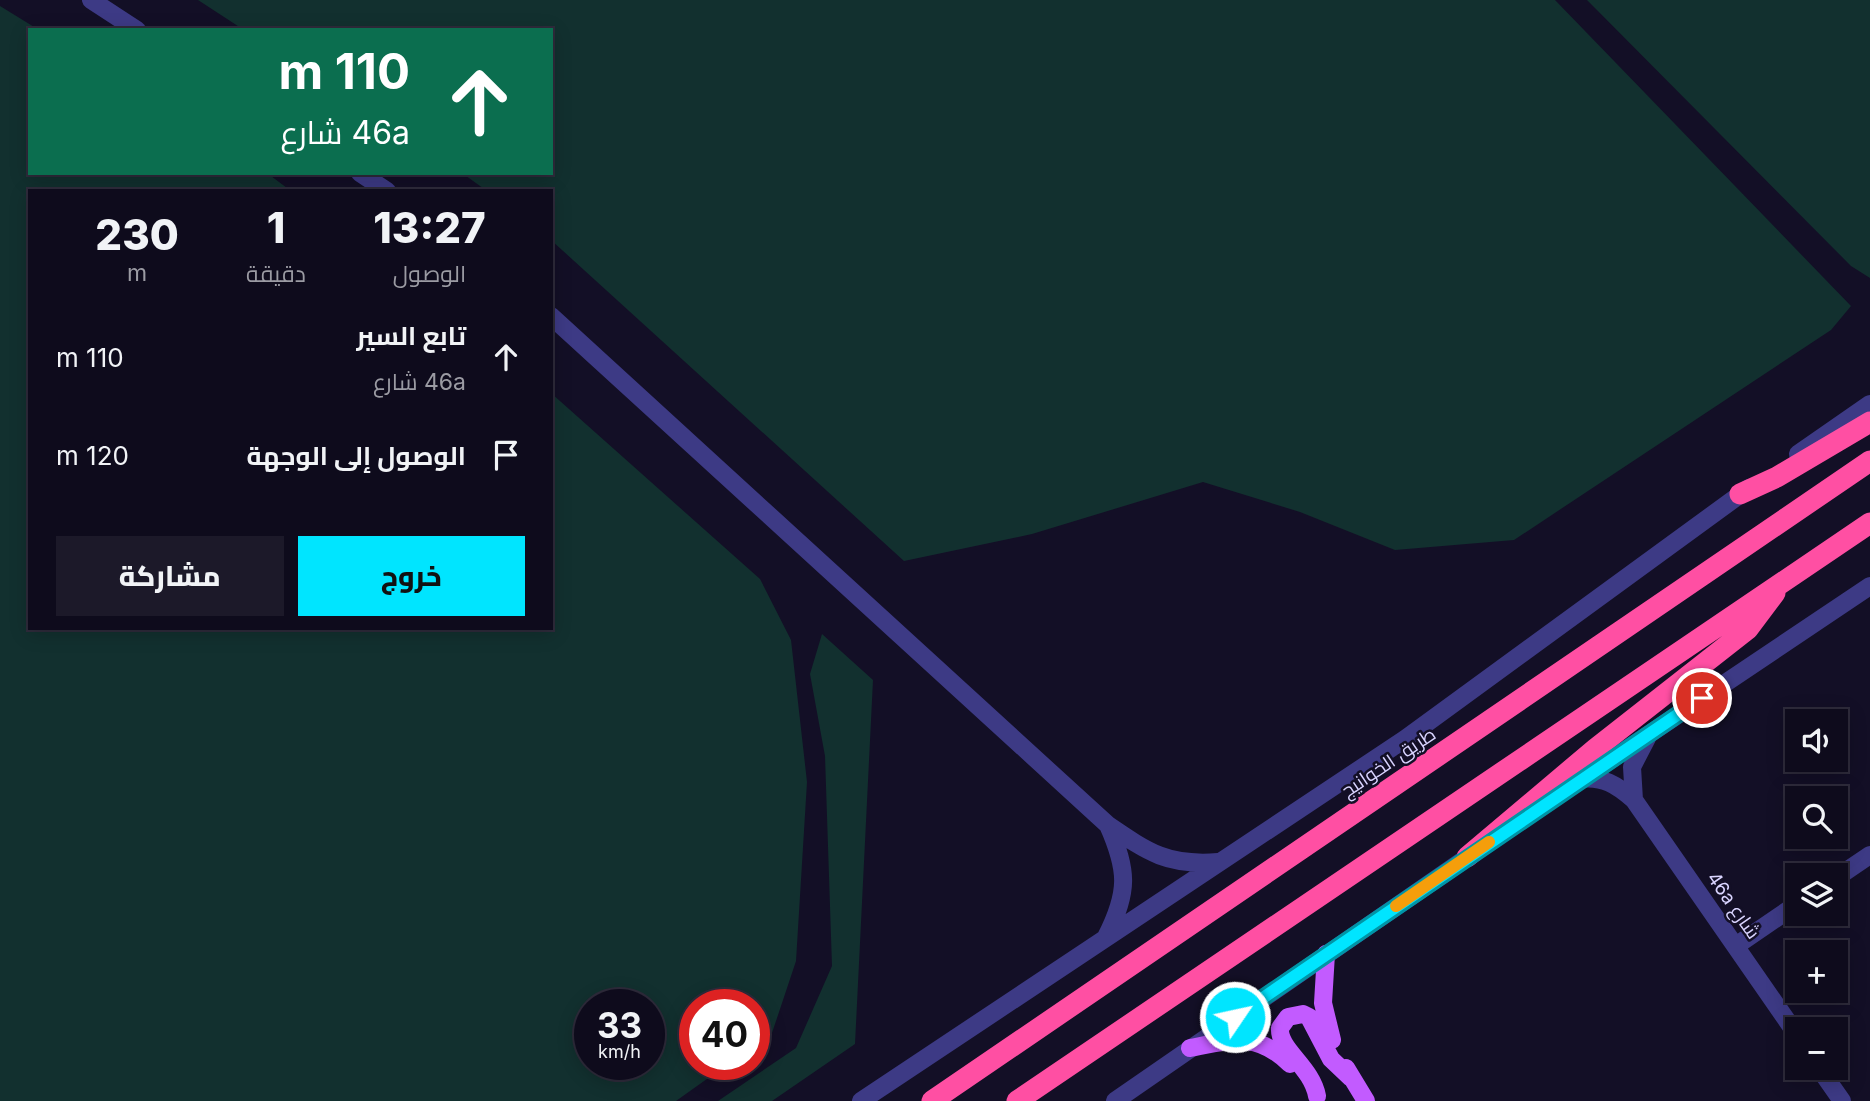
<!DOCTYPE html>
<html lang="ar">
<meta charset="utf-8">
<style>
body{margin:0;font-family:Inter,Cairo,sans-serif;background:#1c1929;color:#f1f3f6;direction:rtl;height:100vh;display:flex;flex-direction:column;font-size:26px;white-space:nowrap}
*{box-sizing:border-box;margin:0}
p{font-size:23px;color:#9b9ba3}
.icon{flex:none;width:38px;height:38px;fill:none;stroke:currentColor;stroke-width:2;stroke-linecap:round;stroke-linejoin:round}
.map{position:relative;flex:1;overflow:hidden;direction:ltr}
.drawer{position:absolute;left:28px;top:189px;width:525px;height:441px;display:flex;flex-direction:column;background:#0e0b1c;border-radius:0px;box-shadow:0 4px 18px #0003,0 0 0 2px #2e2b3b;direction:rtl}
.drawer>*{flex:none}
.guide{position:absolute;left:28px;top:28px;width:525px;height:147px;border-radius:0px;box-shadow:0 4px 18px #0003,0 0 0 2px #2e2b3b;direction:rtl;background:#0b6e4f;color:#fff;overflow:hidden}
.tools{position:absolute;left:1785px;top:709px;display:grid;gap:14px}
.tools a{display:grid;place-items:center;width:63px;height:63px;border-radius:0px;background:#0e0b1c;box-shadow:0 4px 18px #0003,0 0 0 2px #2e2b3b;font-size:35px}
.speed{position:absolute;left:574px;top:989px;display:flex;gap:14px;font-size:35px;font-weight:700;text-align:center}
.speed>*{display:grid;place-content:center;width:91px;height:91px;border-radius:50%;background:#0e0b1c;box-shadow:0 4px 18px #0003,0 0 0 2px #2e2b3b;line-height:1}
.speed small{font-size:18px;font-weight:400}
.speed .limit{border:10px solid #d22;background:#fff;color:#111}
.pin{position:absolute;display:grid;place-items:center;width:60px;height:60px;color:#fff;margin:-30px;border:4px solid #fff;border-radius:50%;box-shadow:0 2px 7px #0007}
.me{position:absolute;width:77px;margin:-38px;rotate:56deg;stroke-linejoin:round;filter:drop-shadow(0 0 5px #0008)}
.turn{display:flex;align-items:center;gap:24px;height:147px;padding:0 28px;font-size:32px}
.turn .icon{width:91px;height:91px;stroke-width:2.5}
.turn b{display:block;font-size:49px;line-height:60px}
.eta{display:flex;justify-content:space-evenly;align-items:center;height:119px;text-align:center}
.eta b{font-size:42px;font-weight:800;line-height:49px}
.primary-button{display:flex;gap:14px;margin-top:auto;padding:14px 28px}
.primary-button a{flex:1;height:80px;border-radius:0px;background:#00e5ff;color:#111;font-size:28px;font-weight:800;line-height:80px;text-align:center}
.primary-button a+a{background:#1c1929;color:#f1f3f6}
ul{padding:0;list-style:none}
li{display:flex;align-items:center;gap:21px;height:98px;padding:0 28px}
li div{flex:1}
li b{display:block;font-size:26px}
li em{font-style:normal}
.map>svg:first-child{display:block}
</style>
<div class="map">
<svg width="1870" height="1101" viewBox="0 0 1870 1101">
<rect width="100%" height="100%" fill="#130f26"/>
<path fill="#12302f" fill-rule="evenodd" d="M198,0h1357l296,306 -20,24 -317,210 -119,10 -95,-38 -97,-30 -171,52 -128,27 -353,-321v-49h-64l-25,-18h89v-143h-307z
M1587,0h283v278l-19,-12z
M0,6l39,24h-9v143h237l24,18h-261v437h521v-235l209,186 31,61 16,142 -11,179 -24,72 -18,12v-41h-59v60h33l-52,37h-676zM590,1004h59v60h-59z
M822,634l51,46 -18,364 -83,57h-54l78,-53 36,-82 -7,-210 -15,-82z"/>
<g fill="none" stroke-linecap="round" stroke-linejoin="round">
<path stroke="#3d3a85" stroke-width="18" d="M91,0l46,30
M360,173l27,18
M551,316l557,509c41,28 60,41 110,37
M1798,454l72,-50
M1580,779c23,-3 37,6 54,21l163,235
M1634,800l-2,-33 15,-29
M1533,812l337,-226
M1836,878l34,-23
M1106,937c23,-45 22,-67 2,-112
M1737,945l60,-41
M1819,1068l23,33
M861,1101l544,-362 344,-251
M1115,1101l363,-251"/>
<path stroke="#c25bff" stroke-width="18" d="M1326,954l-3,49 9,37
M1190,1048c41,-8 67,-17 100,16
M1346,1068l20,33
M1317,1096c-5,-29 -39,-47 -37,-68l8,-11 15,-3 6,3 22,42 20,19"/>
<path stroke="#ff4fa3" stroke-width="21" d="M1740,494l37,-17 93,-55
M1467,857l128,-108 153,-120 27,-36
M932,1101l938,-640
M1017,1101l853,-578"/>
</g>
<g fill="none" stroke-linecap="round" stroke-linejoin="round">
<defs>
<path id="route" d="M1235,1017l467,-319"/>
</defs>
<use href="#route" stroke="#0095a6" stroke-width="18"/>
<use href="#route" stroke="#00e5ff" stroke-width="12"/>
<path stroke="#f59e0b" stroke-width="12" d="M1396,906l93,-64"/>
</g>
<g text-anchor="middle" stroke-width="5" stroke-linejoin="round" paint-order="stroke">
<g font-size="19" fill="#d9d4ff" stroke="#130f26">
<text transform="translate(1388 762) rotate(-34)" y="7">طريق الخوانيج</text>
<text transform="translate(1734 905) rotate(55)" y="7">46a شارع</text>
</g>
</g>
</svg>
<div class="tools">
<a><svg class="icon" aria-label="sound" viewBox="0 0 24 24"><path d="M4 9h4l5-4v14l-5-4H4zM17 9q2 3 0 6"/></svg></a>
<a><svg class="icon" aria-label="search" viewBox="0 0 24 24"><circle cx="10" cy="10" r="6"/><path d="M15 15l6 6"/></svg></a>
<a><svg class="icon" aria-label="layers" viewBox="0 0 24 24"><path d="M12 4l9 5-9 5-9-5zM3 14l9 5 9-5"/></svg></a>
<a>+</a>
<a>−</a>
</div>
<div class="speed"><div>33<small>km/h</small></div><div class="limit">40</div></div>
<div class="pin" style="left:1702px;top:698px;background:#d93025"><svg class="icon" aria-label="arrive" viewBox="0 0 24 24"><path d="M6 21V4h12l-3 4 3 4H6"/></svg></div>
<svg class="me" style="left:1235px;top:1017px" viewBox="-20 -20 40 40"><circle r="17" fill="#00e5ff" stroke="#fff" stroke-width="3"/><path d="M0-11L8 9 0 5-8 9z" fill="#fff"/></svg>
<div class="guide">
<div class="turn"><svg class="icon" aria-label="ahead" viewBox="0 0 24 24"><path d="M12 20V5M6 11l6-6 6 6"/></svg><div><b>110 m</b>46a شارع</div></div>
</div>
<section class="drawer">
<div class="eta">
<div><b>13:27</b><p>الوصول</p></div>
<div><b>1</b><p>دقيقة</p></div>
<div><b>230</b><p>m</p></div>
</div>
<ul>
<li><svg class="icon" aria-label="ahead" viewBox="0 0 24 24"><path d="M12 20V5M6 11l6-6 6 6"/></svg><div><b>تابع السير</b><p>46a شارع</p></div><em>110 m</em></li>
<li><svg class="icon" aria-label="arrive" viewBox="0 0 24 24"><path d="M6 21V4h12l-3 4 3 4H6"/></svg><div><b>الوصول إلى الوجهة</b></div><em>120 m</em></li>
</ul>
<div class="primary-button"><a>خروج</a><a>مشاركة</a></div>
</section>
</div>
